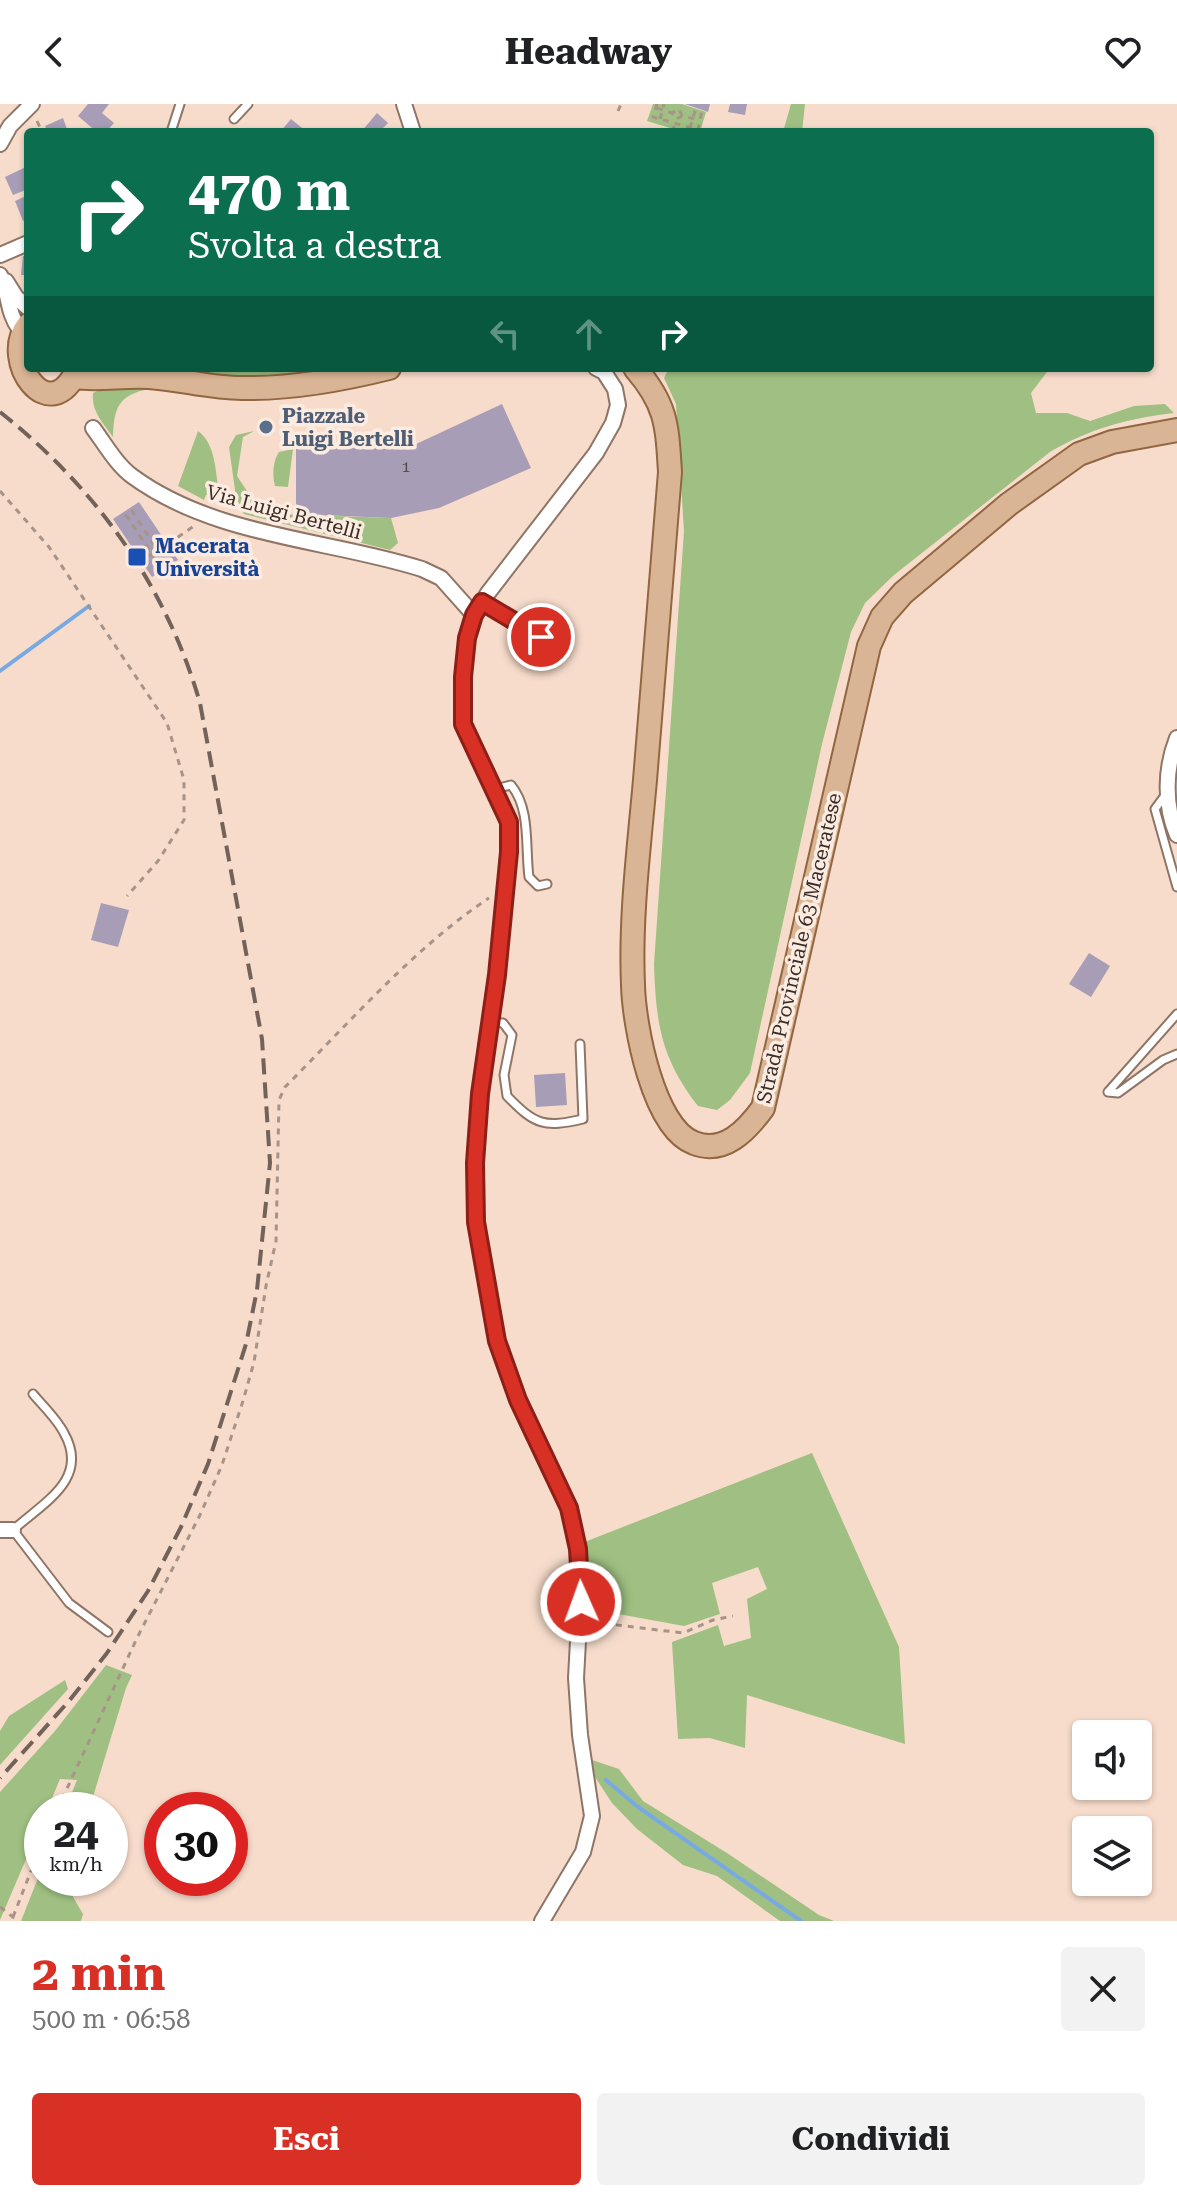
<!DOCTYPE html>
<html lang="it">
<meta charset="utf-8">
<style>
body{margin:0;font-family:"Roboto Serif",serif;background:#f2f2f2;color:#202124;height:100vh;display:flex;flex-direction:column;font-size:30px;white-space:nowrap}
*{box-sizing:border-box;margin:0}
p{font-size:26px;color:#757577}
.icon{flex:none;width:44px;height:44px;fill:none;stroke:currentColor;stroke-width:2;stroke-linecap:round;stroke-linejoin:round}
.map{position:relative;height:1817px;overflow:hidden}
.drawer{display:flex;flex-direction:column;background:#fff;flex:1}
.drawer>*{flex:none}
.banner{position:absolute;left:24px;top:24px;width:1130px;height:244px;border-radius:8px;box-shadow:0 2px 6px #0004;background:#0b6e4f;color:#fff;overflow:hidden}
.buttons{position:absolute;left:1072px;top:1616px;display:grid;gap:16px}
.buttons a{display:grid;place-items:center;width:80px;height:80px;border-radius:8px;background:#fff;box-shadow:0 2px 6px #0004;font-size:40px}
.speed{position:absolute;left:24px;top:1688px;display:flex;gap:16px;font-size:40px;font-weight:700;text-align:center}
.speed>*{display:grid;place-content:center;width:104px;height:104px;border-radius:50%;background:#fff;box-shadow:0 2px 6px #0004;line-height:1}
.speed small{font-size:20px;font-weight:400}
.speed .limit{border:12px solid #d22;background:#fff;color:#111}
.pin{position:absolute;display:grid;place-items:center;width:68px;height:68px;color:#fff;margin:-34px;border:4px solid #fff;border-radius:50%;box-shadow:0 2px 8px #0007}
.me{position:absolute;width:88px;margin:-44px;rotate:358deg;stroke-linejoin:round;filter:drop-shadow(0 0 6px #0008)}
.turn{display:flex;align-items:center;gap:28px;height:168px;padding:0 32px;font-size:36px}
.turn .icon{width:104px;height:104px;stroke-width:2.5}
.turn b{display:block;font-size:56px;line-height:68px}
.lanes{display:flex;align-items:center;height:76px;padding:0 32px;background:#0003;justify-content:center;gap:40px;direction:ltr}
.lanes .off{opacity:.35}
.round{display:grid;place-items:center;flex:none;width:84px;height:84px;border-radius:8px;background:#f2f2f2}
.overview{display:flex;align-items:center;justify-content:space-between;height:136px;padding:0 32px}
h1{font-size:48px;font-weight:700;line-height:60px;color:#d93025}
.primary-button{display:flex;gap:16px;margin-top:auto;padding:16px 32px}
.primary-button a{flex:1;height:92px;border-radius:8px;background:#d93025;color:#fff;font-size:32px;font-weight:700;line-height:92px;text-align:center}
.primary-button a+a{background:#f2f2f2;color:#202124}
header{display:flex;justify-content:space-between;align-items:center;height:104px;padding:0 32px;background:#fff;font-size:36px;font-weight:700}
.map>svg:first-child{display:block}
</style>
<header><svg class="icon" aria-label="back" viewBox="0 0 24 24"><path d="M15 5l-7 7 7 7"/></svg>Headway<svg class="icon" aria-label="heart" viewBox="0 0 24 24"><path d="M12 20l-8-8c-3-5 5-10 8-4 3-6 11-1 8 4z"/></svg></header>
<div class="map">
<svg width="1177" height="1817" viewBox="0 0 1177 1817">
<rect width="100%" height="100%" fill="#f7dccb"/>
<path fill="#9fc082" d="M653,0h29l24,8 -6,20h-17l-36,-11z
M791,0h14l-3,28h-19z
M160,264h183c-36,8 -77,12 -114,10 -23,-2 -46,-7 -69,-10z
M669,264h381l-19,25 5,20h31l23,8 44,-15 31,-2 9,9c-45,5 -85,16 -124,39l-156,123 -29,28 -14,29 -29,112 -72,329 -20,27 -13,10 -19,-4c-37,-48 -42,-82 -44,-142l30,-433 -8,-127 -12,-26z
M108,282l41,3c-31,6 -35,19 -36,48 -10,-14 -22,-26 -20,-44z
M198,327c18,12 18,44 21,64h-13l-2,5 -26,-14z
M254,327l-11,6 -6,39c11,16 19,33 39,38l115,4 7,25 -8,7 -146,-36 -8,-17 -7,-50 7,-12z
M293,345l-5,38 -13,-1c-3,-11 -2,-25 4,-34z
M812,1349l87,194 6,97 -158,-49 -2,53 -35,-10 -32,1 -6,-97 46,-17 6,21 27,-8 -4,-39 20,-10 -9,-22 -46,16 8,31 -36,12 -93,-17 1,-27 -10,-39z
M106,1561l26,10 -6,13 -37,122h-24l12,-30 -17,-1 -13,31h-5v12l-42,98v-128l55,-61z
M65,1576l3,9 -68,76v-34l9,-15z
M592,1656l27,9 24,32 84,52 92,62 15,6h-54l-63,-45 -34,-11 -46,-36 -25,-26 -17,-26z
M42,1764v10h26l-2,7 17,29 -2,7h-60z"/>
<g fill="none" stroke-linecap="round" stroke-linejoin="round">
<path stroke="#78a9e3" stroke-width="4" d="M0,567l89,-65
M606,1676l32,27 163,114"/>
</g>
<path fill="#a89db6" d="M88,0h21l-7,9 12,10 -8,9h-9l-19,-16z
M685,0h25l-2,8z
M730,0h17l-2,11 -17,-3z
M377,9l11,10 -6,6 3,3h-24z
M63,14l5,14h-20l-3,-6z
M291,15l16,13h-27z
M28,62v23l-15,6 -8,-18z
M28,91v24l-5,2 -8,-20z
M23,152h5v25h-4v-6h-3z
M502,300l29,64 -92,40 -48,10 -95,-4v-69l96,2 12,-8 10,6z
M139,398l39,58 -26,17 -39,-58z
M101,799l28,7 -11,37 -27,-7z
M1089,849l21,13 -19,31 -22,-13z
M565,969l2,32 -31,2 -2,-32z"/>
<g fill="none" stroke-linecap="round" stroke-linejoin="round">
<defs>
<path id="service" d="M234,15l14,-15
M171,28l9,-28
M482,498l59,35
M494,685l17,-4c20,24 14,62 18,92l9,9 9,-2
M1166,690l-11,15 22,78
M491,918l12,1 9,12 -8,40 3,21c28,29 37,32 76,23l-3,-75
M1108,988l69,-78
M1108,988l10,1 45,-33 14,-6
M33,1290c10,12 24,25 31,39 26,46 -20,69 -51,97l56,73 39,29"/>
<path id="minor" d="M404,0l9,28
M0,40l10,-18 22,-22
M0,151l28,-12
M0,171c10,19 6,36 20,55
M6,177l10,16 12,11
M93,324c12,16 23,36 39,48 83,61 195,63 290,93l19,9 33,37
M1177,634c-12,30 -13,67 0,97
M0,1426h13
M542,1817l41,-69 9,-36 -12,-81 -4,-57 5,-93 -3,-36 -9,-41 -51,-108 -21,-59 -21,-119 -1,-59 5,-69 17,-119 12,-123v-30l-46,-98v-47l4,-39 7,-23 14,-22 108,-140 17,-30 5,-18 -3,-16 -11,-17 -8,-4"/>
<path id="primary" d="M28,221c-28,35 22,107 50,43
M635,264c32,37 32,57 35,104 -9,102 -17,205 -25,308 -6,68 -15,137 -12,205 1,40 20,143 61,158 30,12 53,-13 69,-35l106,-462 13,-29 21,-24 106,-89 70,-50 33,-12 65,-12
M74,273c25,4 50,-2 75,0 31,2 61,11 93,11 50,1 99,-8 147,-20"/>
</defs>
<use href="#service" stroke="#8e7566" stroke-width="11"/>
<use href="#minor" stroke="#8e7566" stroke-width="18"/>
<use href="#primary" stroke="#916641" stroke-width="26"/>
<path stroke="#a79387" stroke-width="3" stroke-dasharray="6 6" stroke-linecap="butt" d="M657,0l-4,13 45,13 4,-20
M657,4l15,5
M618,7l3,-7
M682,12l-3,-7 -7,4 4,6 6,-3 18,4
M660,15l4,-15
M37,17l5,11
M690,24l6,-20
M672,28l3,-9
M0,387l49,56 118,176 17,57v40l-26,41 -31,35
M158,447l36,-25
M146,453l6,-3 -26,-39 6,-4 35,53 -6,4 -9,-14
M592,1518l91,11 30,-13 20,-4
M57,1706l80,-172 63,-123 22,-50 21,-64 11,-39 12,-76 10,-45 3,-141 6,-13c63,-63 130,-140 204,-189
M0,1803l13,10 -1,4
M13,1813l29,-74"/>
<use href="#service" stroke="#fff" stroke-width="7"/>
<use href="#minor" stroke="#fff" stroke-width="14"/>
<use href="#primary" stroke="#dab595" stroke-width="22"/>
<path stroke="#726259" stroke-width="4" stroke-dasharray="16 8" stroke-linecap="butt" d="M0,308c95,75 166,173 200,291l62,336 8,124 -13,127 -11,54 -38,120 -27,63 -33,64 -41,62 -38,48 -69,77"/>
</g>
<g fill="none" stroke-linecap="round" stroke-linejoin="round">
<defs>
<path id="route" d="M541,533l-59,-35 -8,13 -7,23 -4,39v47l46,98v30l-12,123 -17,119 -5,69 1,59 21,119 21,59 51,108 9,41 3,53"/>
</defs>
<use href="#route" stroke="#8d1f18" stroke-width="20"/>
<use href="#route" stroke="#d93025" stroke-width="14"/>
</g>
<circle fill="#5c6f8a" stroke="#fcebe1" stroke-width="3" cx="266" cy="323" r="8"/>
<rect fill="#1a4fb4" stroke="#fcebe1" stroke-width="3" x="127" y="443" width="20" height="20" rx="4"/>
<g text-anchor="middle" stroke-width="7" stroke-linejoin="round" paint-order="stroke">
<g font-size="16" fill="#54494b">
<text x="406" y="368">1</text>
</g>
<g font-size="20" font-weight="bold" fill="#4e5e75" stroke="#fcebe1" text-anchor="start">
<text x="282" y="319">Piazzale<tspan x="282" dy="23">Luigi Bertelli</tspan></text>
</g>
<g font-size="20" fill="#382d27" stroke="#fcebe1">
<text transform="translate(284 408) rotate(15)" y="7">Via Luigi Bertelli</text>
<text transform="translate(799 844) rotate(-77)" y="7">Strada Provinciale 63 Maceratese</text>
</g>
<g font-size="20" font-weight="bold" fill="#164399" stroke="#fcebe1" text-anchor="start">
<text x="155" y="449">Macerata<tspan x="155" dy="23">Università</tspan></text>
</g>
</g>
</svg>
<div class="buttons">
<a><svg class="icon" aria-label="sound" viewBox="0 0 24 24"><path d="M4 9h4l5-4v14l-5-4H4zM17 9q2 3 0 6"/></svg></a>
<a><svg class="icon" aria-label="layers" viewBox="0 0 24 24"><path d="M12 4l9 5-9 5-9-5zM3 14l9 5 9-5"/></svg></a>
</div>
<div class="speed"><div>24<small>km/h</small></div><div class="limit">30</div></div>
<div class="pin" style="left:541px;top:533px;background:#d93025"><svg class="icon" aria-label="arrive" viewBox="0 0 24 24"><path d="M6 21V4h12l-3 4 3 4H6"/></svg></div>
<svg class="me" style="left:581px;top:1498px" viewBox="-20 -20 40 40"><circle r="17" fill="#d93025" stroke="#fff" stroke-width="3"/><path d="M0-11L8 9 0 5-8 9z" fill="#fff"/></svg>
<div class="banner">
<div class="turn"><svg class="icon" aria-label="right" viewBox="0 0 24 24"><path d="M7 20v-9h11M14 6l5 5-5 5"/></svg><div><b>470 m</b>Svolta a destra</div></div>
<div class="lanes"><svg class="icon off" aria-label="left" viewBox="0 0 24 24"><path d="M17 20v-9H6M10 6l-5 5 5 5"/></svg><svg class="icon off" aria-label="ahead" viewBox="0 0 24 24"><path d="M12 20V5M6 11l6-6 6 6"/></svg><svg class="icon" aria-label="right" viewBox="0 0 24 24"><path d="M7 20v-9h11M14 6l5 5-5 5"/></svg></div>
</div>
</div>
<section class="drawer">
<div class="overview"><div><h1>2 min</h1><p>500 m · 06:58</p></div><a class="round"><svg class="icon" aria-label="close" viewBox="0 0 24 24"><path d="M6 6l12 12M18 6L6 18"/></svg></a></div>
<div class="primary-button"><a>Esci</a><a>Condividi</a></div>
</section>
